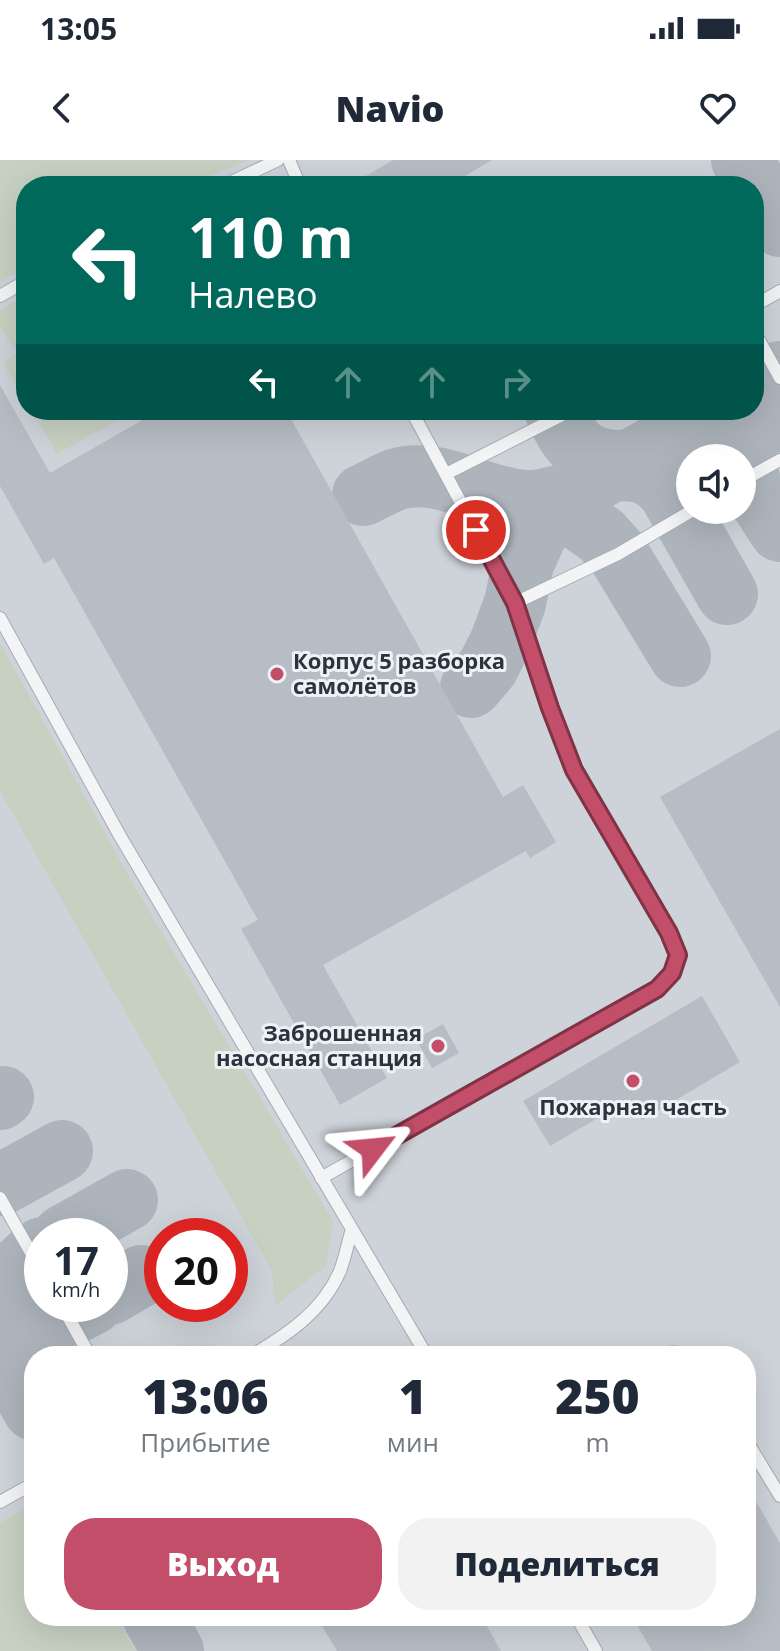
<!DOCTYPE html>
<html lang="ru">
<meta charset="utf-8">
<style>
body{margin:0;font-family:"Open Sans",sans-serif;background:#f2f2f3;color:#1f2937;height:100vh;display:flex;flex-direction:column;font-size:30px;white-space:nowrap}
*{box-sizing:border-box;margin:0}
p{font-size:26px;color:#747a83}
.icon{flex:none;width:44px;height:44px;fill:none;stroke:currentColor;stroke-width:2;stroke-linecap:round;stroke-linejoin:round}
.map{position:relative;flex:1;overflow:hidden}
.panel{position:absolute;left:24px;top:1186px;width:732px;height:280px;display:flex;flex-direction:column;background:#fff;border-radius:32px;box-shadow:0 8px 32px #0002}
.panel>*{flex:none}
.top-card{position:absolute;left:16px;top:16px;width:748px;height:244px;border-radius:32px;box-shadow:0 8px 32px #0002;background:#00695c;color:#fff;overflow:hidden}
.buttons{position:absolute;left:676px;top:284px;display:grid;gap:16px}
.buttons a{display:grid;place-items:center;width:80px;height:80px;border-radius:50%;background:#fff;box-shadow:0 8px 32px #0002;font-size:40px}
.speed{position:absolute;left:24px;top:1058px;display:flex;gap:16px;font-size:40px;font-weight:700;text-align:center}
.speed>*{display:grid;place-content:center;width:104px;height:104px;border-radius:50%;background:#fff;box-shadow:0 8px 32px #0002;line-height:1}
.speed small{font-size:20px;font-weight:400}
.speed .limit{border:12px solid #d22;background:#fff;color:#111}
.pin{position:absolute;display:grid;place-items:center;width:68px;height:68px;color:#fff;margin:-34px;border:4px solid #fff;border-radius:50%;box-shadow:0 2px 8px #0007}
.me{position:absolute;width:88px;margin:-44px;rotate:61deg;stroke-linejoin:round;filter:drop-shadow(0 0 6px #0008)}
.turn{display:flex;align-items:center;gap:28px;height:168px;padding:0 40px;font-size:36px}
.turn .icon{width:104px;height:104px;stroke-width:2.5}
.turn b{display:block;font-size:56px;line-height:68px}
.lanes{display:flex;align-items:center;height:76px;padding:0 40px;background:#0003;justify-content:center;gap:40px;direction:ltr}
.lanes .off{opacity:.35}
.eta{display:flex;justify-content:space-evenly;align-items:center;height:136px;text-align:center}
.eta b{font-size:48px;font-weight:800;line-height:56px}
.cta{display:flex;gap:16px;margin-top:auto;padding:16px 40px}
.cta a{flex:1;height:92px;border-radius:32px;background:#c34e6a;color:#fff;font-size:32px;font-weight:800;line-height:92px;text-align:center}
.cta a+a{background:#f2f2f3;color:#1f2937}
.status{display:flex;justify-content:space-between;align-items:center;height:56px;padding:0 40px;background:#fff;direction:ltr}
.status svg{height:22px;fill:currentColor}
header{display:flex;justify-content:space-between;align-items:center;height:104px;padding:0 40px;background:#fff;font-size:36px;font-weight:800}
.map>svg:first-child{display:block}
</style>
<div class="status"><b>13:05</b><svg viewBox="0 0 49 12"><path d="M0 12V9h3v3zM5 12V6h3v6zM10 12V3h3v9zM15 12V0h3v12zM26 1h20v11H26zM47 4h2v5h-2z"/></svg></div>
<header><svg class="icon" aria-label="back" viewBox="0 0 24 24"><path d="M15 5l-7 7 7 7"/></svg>Navio<svg class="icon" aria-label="heart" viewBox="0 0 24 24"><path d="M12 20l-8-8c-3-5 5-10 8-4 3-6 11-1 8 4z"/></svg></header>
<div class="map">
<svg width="780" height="1491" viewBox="0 0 780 1491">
<rect width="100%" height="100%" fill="#e0e4e8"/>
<path fill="#ced3d9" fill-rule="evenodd" d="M0,0h780v1491h-780zM26,26h728v224h-728zM690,298h52v52h-52zM42,1076h68v68h-68zM162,1076h68v68h-68zM34,1196h712v260h-712z"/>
<path fill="#c7d1c2" d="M0,0h249l-64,26h-159v81l-26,15z
M26,135v106l-23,-38 14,-10 -17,-26v-17z
M31,250h104l-78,44z
M0,483l136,246 197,332 -7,45 -51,40 -3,-35 -272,-480z
M34,1343v113h81l21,35h-136v-128z"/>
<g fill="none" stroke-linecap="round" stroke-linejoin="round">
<path stroke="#adb4bc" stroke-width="62" d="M742,0l38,66
M780,212l-8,9 -18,46 -9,37 6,22 29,45
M555,250c18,40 30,52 75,51
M614,310c26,0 38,2 55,22l58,102
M363,335c11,-5 23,-12 34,-16 43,-12 85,19 127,22 15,1 30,-4 43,-7
M525,341l47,14 29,20 17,19 62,102
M471,527l17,-20 13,-26 14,-38 8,-39 19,-43 9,-10 25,-20 144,-81
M0,939l3,-2
M0,1025l62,-34
M63,1076l64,-36
M110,1134l31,-18
M0,1149c4,-27 20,-46 42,-61
M0,1154c35,14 60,8 92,-10
M0,1191l34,59
M153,1456l20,35"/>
</g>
<path fill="#b7bdc4" d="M393,0h99l-44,26h-99z
M0,225l50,88 110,-63h126l217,387 20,-12 33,57 -26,16 -4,-7 -203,114 64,113 -47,27 -99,-176 17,-9 -204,-362 -10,6 -44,-78z
M780,569v278l-120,-210z
M702,836l38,66 -98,58 -12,-21 -80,47 -27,-45z
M443,864l16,29 -27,15 -16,-29z
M746,1324l34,59v108h-128l-20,-35h114z
M328,1456h153l20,35h-164l-18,-30z"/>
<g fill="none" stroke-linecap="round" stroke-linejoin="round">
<defs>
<path id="lane" d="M289,0l11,26
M223,26l55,-26
M0,136l26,-15
M754,146l26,-15
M754,171l26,47
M446,314l126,-64
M742,321l38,-21
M515,443l103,-49 75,-44
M0,458l120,218 307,520
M321,1018l336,-189 15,-16 6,-18 -9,-22 -95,-163 -24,-62 -35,-105 -104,-193
M0,1038l42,74
M61,1144l29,52
M251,1196c36,-21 72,-45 89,-85 5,-13 8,-29 12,-42
M658,1196c11,-5 20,-5 31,0
M746,1280l34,56
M0,1342l34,-19
M576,1456l20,35"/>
</defs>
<use href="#lane" stroke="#a6abb2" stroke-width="14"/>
<use href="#lane" stroke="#f2f4f6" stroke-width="12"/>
</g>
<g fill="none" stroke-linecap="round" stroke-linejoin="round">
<defs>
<path id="route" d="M373,989l284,-160 15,-16 6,-18 -9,-22 -95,-163 -24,-62 -35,-105 -39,-73"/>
</defs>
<use href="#route" stroke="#7f3345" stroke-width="20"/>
<use href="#route" stroke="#c34e6a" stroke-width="14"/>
</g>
<g fill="#c34e6a" stroke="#eff2f5" stroke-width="3">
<circle cx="277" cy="514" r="8"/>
<circle cx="438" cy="886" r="8"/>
<circle cx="633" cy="921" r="8"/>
</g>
<g text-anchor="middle" stroke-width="6" stroke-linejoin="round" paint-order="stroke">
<g font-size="22" font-weight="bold" fill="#2a333e" stroke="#eff2f5" text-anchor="start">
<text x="293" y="509">Корпус 5 разборка<tspan x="293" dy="25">самолётов</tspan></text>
<text x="422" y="881" text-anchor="end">Заброшенная<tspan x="422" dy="25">насосная станция</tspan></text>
<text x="633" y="955" text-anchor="middle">Пожарная часть</text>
</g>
</g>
</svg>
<div class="buttons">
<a><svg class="icon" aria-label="sound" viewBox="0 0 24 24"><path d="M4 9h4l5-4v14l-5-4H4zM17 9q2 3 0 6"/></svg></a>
</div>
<div class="speed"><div>17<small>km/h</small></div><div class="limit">20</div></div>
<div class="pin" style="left:476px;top:370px;background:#d93025"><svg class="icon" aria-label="arrive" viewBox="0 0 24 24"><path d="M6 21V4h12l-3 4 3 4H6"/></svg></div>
<svg class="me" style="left:373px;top:989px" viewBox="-20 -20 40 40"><path d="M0-17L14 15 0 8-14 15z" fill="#c34e6a" stroke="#fff" stroke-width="4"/></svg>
<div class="top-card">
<div class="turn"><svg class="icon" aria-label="left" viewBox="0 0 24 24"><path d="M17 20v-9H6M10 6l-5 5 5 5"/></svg><div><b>110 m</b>Налево</div></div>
<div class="lanes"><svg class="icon" aria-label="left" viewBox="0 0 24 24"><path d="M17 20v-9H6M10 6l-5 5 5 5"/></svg><svg class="icon off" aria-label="ahead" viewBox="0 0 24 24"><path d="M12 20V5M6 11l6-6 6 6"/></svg><svg class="icon off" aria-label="ahead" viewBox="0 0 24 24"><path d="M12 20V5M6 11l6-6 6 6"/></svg><svg class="icon off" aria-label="right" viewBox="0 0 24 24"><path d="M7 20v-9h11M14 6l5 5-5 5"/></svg></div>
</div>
<section class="panel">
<div class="eta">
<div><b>13:06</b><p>Прибытие</p></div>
<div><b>1</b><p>мин</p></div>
<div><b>250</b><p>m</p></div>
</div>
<div class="cta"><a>Выход</a><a>Поделиться</a></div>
</section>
</div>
